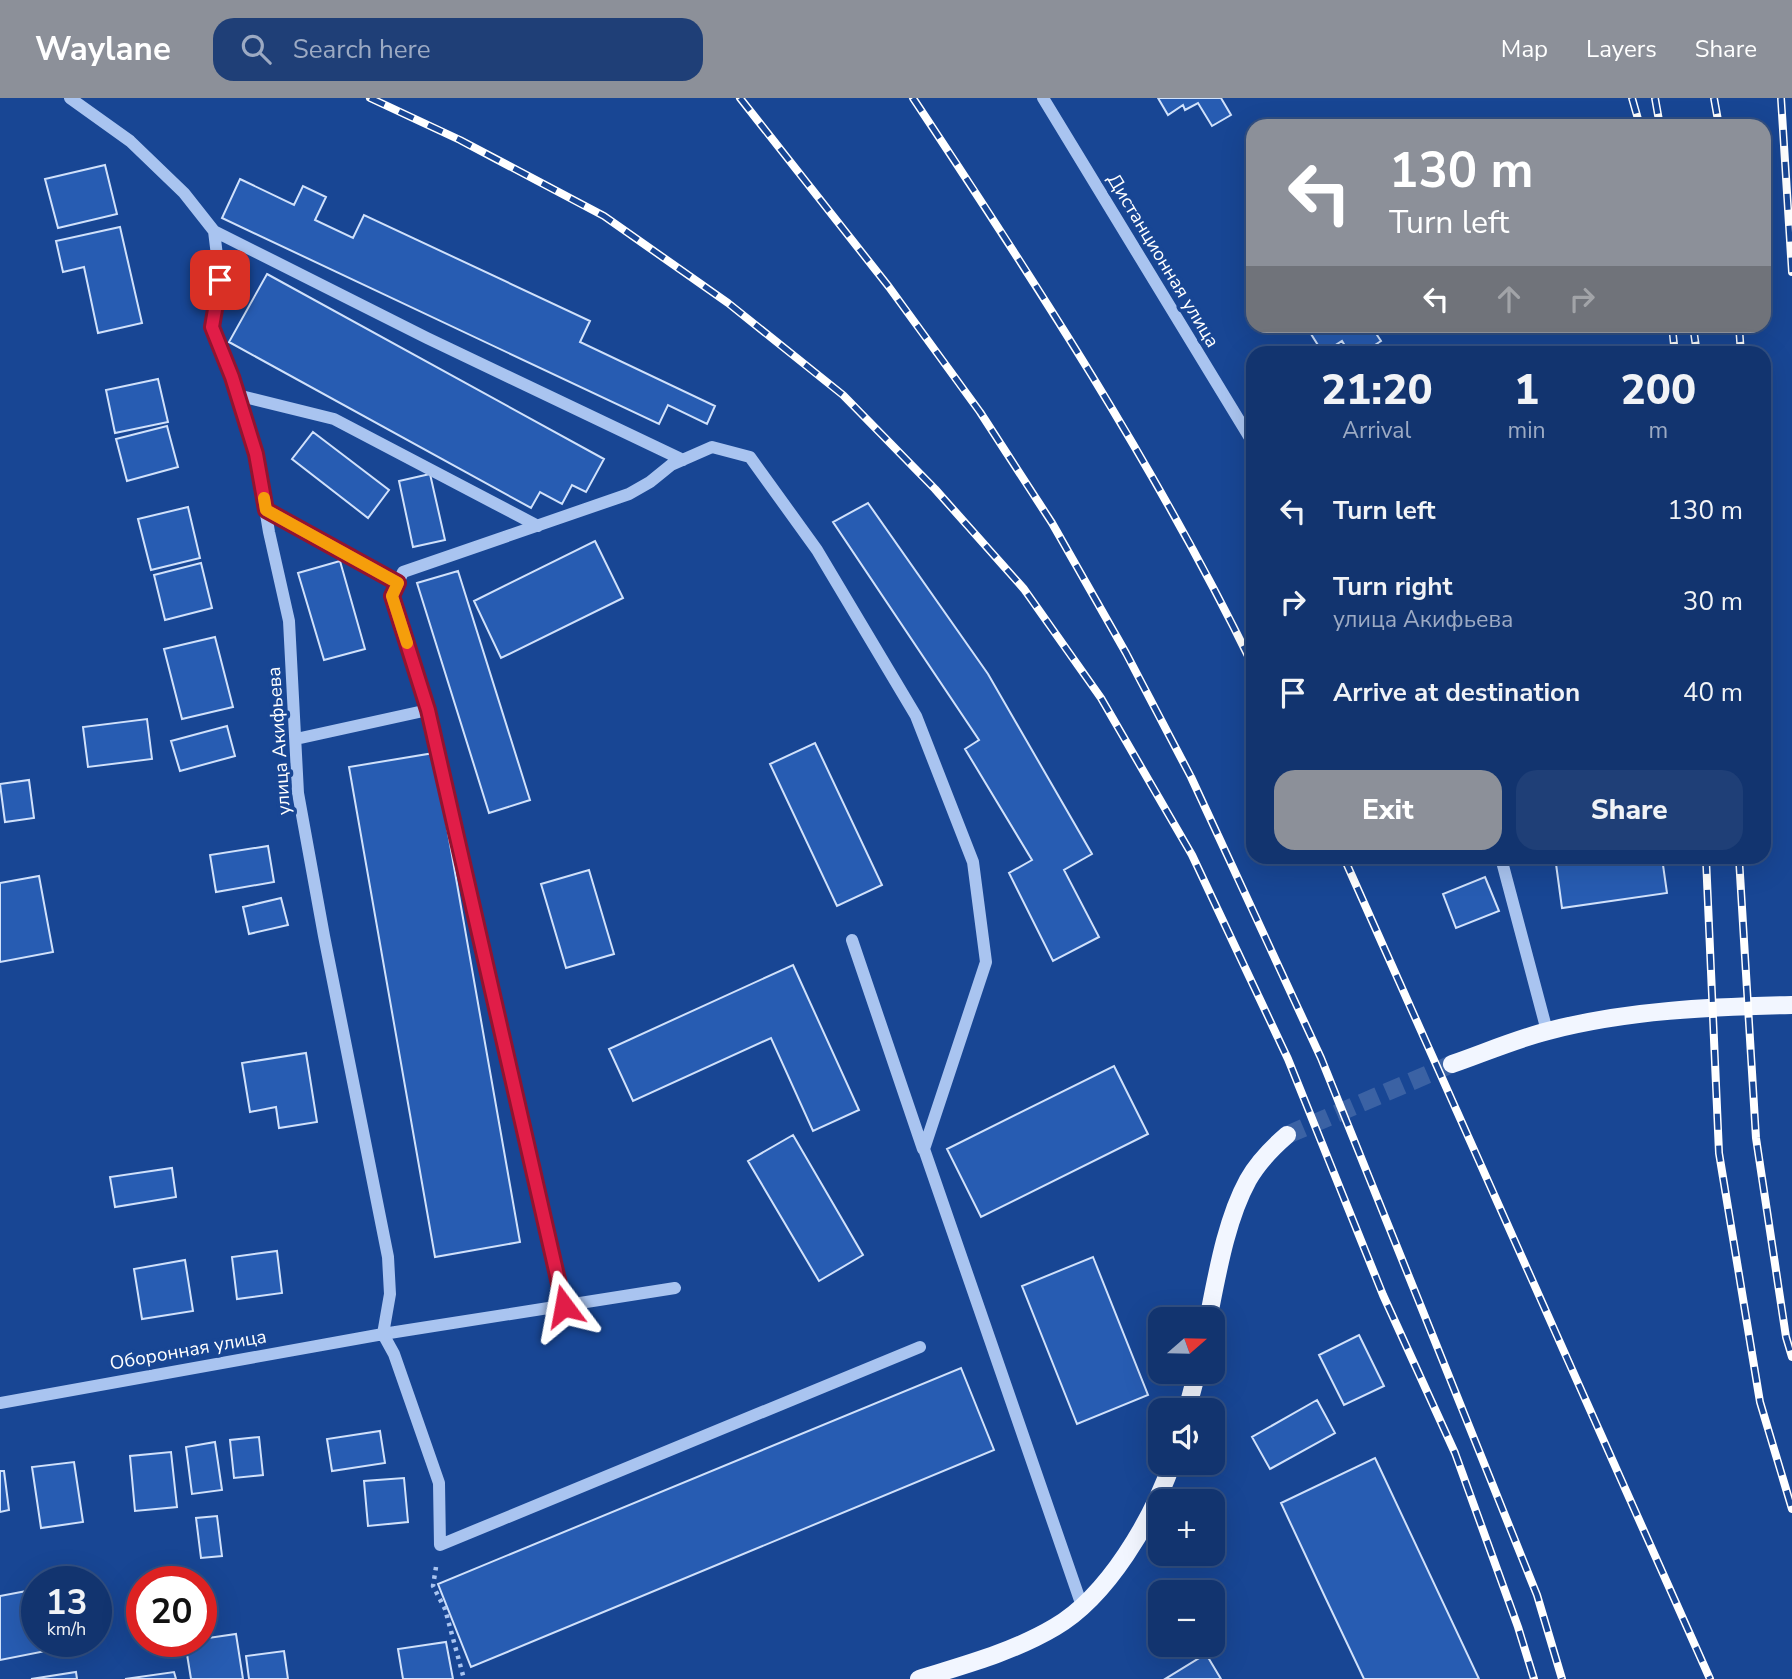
<!DOCTYPE html>
<meta charset="utf-8">
<style>
body{margin:0;font-family:"Nunito Sans",sans-serif;background:#1f3f77;color:#f1f3f6;height:100vh;display:flex;flex-direction:column;font-size:26px;white-space:nowrap}
*{box-sizing:border-box;margin:0}
p{font-size:23px;color:#9caac3}
.icon{flex:none;width:38px;height:38px;fill:none;stroke:currentColor;stroke-width:2;stroke-linecap:round;stroke-linejoin:round}
.map{position:relative;flex:1;overflow:hidden}
.side{position:absolute;left:1246px;top:248px;width:525px;height:518px;display:flex;flex-direction:column;background:#12346f;border-radius:21px;box-shadow:0 7px 28px #0002,0 0 0 2px #314f82}
.side>*{flex:none}
.banner{position:absolute;left:1246px;top:21px;width:525px;height:214px;border-radius:21px;box-shadow:0 7px 28px #0002,0 0 0 2px #314f82;background:#8c9099;color:#fff;overflow:hidden}
.needle{width:46px;rotate:70deg}
.buttons{position:absolute;left:1148px;top:1209px;display:grid;gap:14px}
.buttons a{display:grid;place-items:center;width:77px;height:77px;border-radius:14px;background:#12346f;box-shadow:0 7px 28px #0002,0 0 0 2px #314f82;font-size:35px}
.speed{position:absolute;left:21px;top:1468px;display:flex;gap:14px;font-size:35px;font-weight:700;text-align:center}
.speed>*{display:grid;place-content:center;width:91px;height:91px;border-radius:50%;background:#12346f;box-shadow:0 7px 28px #0002,0 0 0 2px #314f82;line-height:1}
.speed small{font-size:18px;font-weight:400}
.speed .limit{border:10px solid #d22;background:#fff;color:#111}
.pin{position:absolute;display:grid;place-items:center;width:60px;height:60px;color:#fff;margin:-30px;border-radius:14px;box-shadow:0 4px 10px #0006}
.me{position:absolute;width:77px;margin:-38px;rotate:347deg;stroke-linejoin:round;filter:drop-shadow(0 0 5px #0008)}
.turn{display:flex;align-items:center;gap:24px;height:147px;padding:0 28px;font-size:32px}
.turn .icon{width:91px;height:91px;stroke-width:2.5}
.turn b{display:block;font-size:49px;line-height:60px}
.lanes{display:flex;align-items:center;height:66px;padding:0 28px;background:#0003;justify-content:center;gap:35px;direction:ltr}
.lanes .off{opacity:.35}
.eta{display:flex;justify-content:space-evenly;align-items:center;height:119px;text-align:center}
.eta b{font-size:42px;font-weight:800;line-height:49px}
.primary-button{display:flex;gap:14px;margin-top:auto;padding:14px 28px}
.primary-button a{flex:1;height:80px;border-radius:21px;background:#8c9099;color:#fff;font-size:28px;font-weight:800;line-height:80px;text-align:center}
.primary-button a+a{background:#1f3f77;color:#f1f3f6}
ul{padding:0;list-style:none}
li{display:flex;align-items:center;gap:21px;height:91px;padding:0 28px}
li div{flex:1}
li b{display:block;font-size:26px}
li em{font-style:normal}
header{display:flex;align-items:center;gap:42px;box-sizing:border-box;height:98px;padding:0 35px;background:#8c9099;color:#fff}
header strong{font-size:33px}
nav{display:flex;gap:38px;margin-inline-start:auto;font-size:24px}
.search{width:490px;height:63px;background:#1f3f77;display:flex;align-items:center;gap:18px;box-sizing:border-box;padding:0 24px;border-radius:21px;color:#9caac3;font-size:26px}
.map>svg:first-child{display:block}
</style>
<header>
<strong>Waylane</strong>
<div class="search"><svg class="icon" aria-label="search" viewBox="0 0 24 24"><circle cx="10" cy="10" r="6"/><path d="M15 15l6 6"/></svg>Search here</div>
<nav><a>Map</a><a>Layers</a><a>Share</a></nav>
</header>
<div class="map">
<svg width="1792" height="1581" viewBox="0 0 1792 1581">
<rect width="100%" height="100%" fill="#184694"/>
<path fill="#275cb2" stroke="#d0e1fb" stroke-width="2" d="M1158,0h63l10,17 -19,11 -14,-23 -13,7 -2,-5 -15,10z
M105,67l12,49 -59,14 -13,-49z
M240,81l54,26 9,-19 23,11 -11,23 38,18 11,-23 226,106 -10,21 135,64 -8,18 -39,-19 -9,19 -437,-206z
M120,129l22,96 -44,10 -14,-66 -21,5 -7,-31z
M267,176l337,185 -18,33 -14,-7 -10,19 -22,-12 -9,16 -302,-166z
M1306,228h65l10,15 -20,13h-11l-8,-13 -19,12z
M158,281l10,43 -53,11 -9,-43z
M167,328l11,41 -51,14 -11,-42z
M313,334l76,58 -21,28 -76,-59z
M430,376l15,66 -32,7 -14,-66z
M868,405l120,171 104,180 -28,16 35,67 -46,24 -44,-88 23,-13 -67,-111 14,-9 -146,-218z
M188,409l12,51 -49,12 -13,-51z
M595,443l28,57 -122,60 -27,-57z
M340,463l25,88 -41,11 -26,-87z
M201,465l11,45 -47,12 -11,-45z
M458,473l72,229 -41,13 -72,-230z
M215,539l18,70 -51,12 -18,-70z
M147,621l5,40 -64,8 -5,-40z
M227,628l8,30 -55,15 -9,-30z
M815,645l67,142 -45,21 -67,-142z
M434,655l86,489 -85,15 -86,-490z
M29,682l5,38 -29,4 -5,-38z
M268,748l6,36 -58,10 -6,-37z
M1602,760h60l5,35 -105,15 -6,-44z
M589,772l25,84 -48,14 -25,-84z
M39,778l14,76 -53,10v-79z
M1485,779l14,34 -43,17 -13,-34z
M281,800l7,27 -39,9 -6,-27z
M793,867l66,145 -46,21 -42,-93 -138,63 -24,-52z
M306,955l11,69 -38,6 -3,-21 -26,5 -8,-49z
M1114,968l34,68 -167,83 -34,-68z
M793,1037l70,120 -44,26 -71,-120z
M172,1070l4,29 -61,10 -5,-30z
M277,1153l5,42 -45,6 -5,-42z
M1093,1159l55,138 -71,29 -55,-138z
M185,1162l8,51 -51,8 -8,-50z
M1359,1237l25,51 -40,19 -25,-50z
M961,1270l33,82 -523,217 -33,-83z
M1317,1302l18,33 -65,36 -18,-32z
M380,1333l5,32 -53,8 -5,-32z
M259,1339l4,38 -29,3 -4,-38z
M215,1344l7,48 -30,4 -6,-47z
M171,1354l6,55 -42,4 -5,-55z
M1375,1360l104,221h-115l-38,-80 -45,-96z
M74,1364l9,60 -42,6 -9,-61z
M0,1373h4l5,39 -9,2z
M404,1380l4,44 -40,4 -4,-45z
M217,1418l5,40 -21,2 -5,-40z
M37,1491v53h28l1,5 -66,13v-64z
M236,1536l7,45h-52l-6,-37h16v-3z
M446,1544l7,37h-50l-5,-30z
M284,1553l4,28h-39l-3,-23z
M1206,1556l15,25h-56z
M76,1574l1,7h-46z
M174,1574l2,7h-51z"/>
<g fill="none" stroke-linecap="round" stroke-linejoin="round">
<path stroke="#3b62a4" stroke-width="18" stroke-dasharray="18 9" stroke-linecap="butt" d="M1287,1037l165,-71"/>
<path stroke="#a9c4f0" stroke-width="4.5" stroke-dasharray="3.5 5" stroke-linecap="butt" d="M436,1469l-3,19 12,23 19,70"/>
<path stroke="#a9c4f0" stroke-width="12" d="M70,0l60,43 54,52 30,38 213,107 256,122
M1043,0l210,345
M214,133l6,49 -8,47 20,50 24,77 13,78 20,89 9,172 26,143 64,321 2,37 -7,40
M237,297l97,24 204,107
M266,412l133,73
M428,612l-36,-114 11,-24 226,-78 21,-12 21,-17 41,-18 38,10 67,93 99,166 57,146 13,100 -62,187 158,457
M296,641l132,-29 136,596
M1501,760l46,173
M852,842l71,209
M383,1236l11,20 45,129 1,62 480,-198
M0,1305l383,-69 292,-46"/>
<path stroke="#f2f6ff" stroke-width="18" d="M1452,966c32,-11 64,-25 96,-33 80,-21 162,-24 244,-26
M1208,1222c9,-45 18,-100 40,-140 10,-18 24,-32 39,-45
M1187,1312l10,-38
M919,1581c45,-14 94,-27 136,-52 53,-31 97,-107 117,-164"/>
<defs>
<path id="rail" d="M370,0l90,42 144,76 124,87 115,92 92,94 89,100 77,109 91,157 96,204 95,236 72,158 63,174 16,52
M740,0l149,189 91,125 72,111 74,130 65,124 130,281 216,537 25,84
M913,0c122,184 243,369 340,568
M1632,0l8,28
M1655,0l5,28
M1714,0l5,28
M1781,0l11,174
M1672,228l3,28
M1693,228l4,28
M1739,228l2,28
M1344,760l366,821
M1706,760l13,295 41,249 32,107
M1739,760l17,280 30,199 6,20"/>
</defs>
<use href="#rail" stroke="#fff" stroke-width="8"/>
<use href="#rail" stroke="#184694" stroke-width="5" stroke-dasharray="16" stroke-linecap="butt"/>
</g>
<g fill="none" stroke-linecap="round" stroke-linejoin="round">
<defs>
<path id="route" d="M220,182l-8,47 20,50 24,77 10,56 132,73 -6,13 36,114 136,596"/>
</defs>
<use href="#route" stroke="#92132f" stroke-width="18"/>
<use href="#route" stroke="#e11d48" stroke-width="12"/>
<path stroke="#f59e0b" stroke-width="12" d="M264,400l2,12 132,73 -6,13 15,47"/>
</g>
<g text-anchor="middle" stroke-width="7" stroke-linejoin="round" paint-order="stroke">
<g font-size="19" fill="#fff" stroke="#184694">
<text transform="translate(1164 162) rotate(59)" y="7">Дистанционная улица</text>
<text transform="translate(278 643) rotate(-94)" y="7">улица Акифьева</text>
<text transform="translate(188 1251) rotate(-10)" y="7">Оборонная улица</text>
</g>
</g>
</svg>
<div class="buttons">
<a><svg class="needle" viewBox="-14 -14 28 28"><path d="M0-13l5 13h-10z" fill="#e53935"/><path d="M0 13l5-13h-10z" fill="#9caac3"/></svg></a>
<a><svg class="icon" aria-label="sound" viewBox="0 0 24 24"><path d="M4 9h4l5-4v14l-5-4H4zM17 9q2 3 0 6"/></svg></a>
<a>+</a>
<a>−</a>
</div>
<div class="speed"><div>13<small>km/h</small></div><div class="limit">20</div></div>
<div class="pin" style="left:220px;top:182px;background:#d93025"><svg class="icon" aria-label="arrive" viewBox="0 0 24 24"><path d="M6 21V4h12l-3 4 3 4H6"/></svg></div>
<svg class="me" style="left:564px;top:1208px" viewBox="-20 -20 40 40"><path d="M0-17L14 15 0 8-14 15z" fill="#e11d48" stroke="#fff" stroke-width="4"/></svg>
<div class="banner">
<div class="turn"><svg class="icon" aria-label="left" viewBox="0 0 24 24"><path d="M17 20v-9H6M10 6l-5 5 5 5"/></svg><div><b>130 m</b>Turn left</div></div>
<div class="lanes"><svg class="icon" aria-label="left" viewBox="0 0 24 24"><path d="M17 20v-9H6M10 6l-5 5 5 5"/></svg><svg class="icon off" aria-label="ahead" viewBox="0 0 24 24"><path d="M12 20V5M6 11l6-6 6 6"/></svg><svg class="icon off" aria-label="right" viewBox="0 0 24 24"><path d="M7 20v-9h11M14 6l5 5-5 5"/></svg></div>
</div>
<section class="side">
<div class="eta">
<div><b>21:20</b><p>Arrival</p></div>
<div><b>1</b><p>min</p></div>
<div><b>200</b><p>m</p></div>
</div>
<ul>
<li><svg class="icon" aria-label="left" viewBox="0 0 24 24"><path d="M17 20v-9H6M10 6l-5 5 5 5"/></svg><div><b>Turn left</b></div><em>130 m</em></li>
<li><svg class="icon" aria-label="right" viewBox="0 0 24 24"><path d="M7 20v-9h11M14 6l5 5-5 5"/></svg><div><b>Turn right</b><p>улица Акифьева</p></div><em>30 m</em></li>
<li><svg class="icon" aria-label="arrive" viewBox="0 0 24 24"><path d="M6 21V4h12l-3 4 3 4H6"/></svg><div><b>Arrive at destination</b></div><em>40 m</em></li>
</ul>
<div class="primary-button"><a>Exit</a><a>Share</a></div>
</section>
</div>
